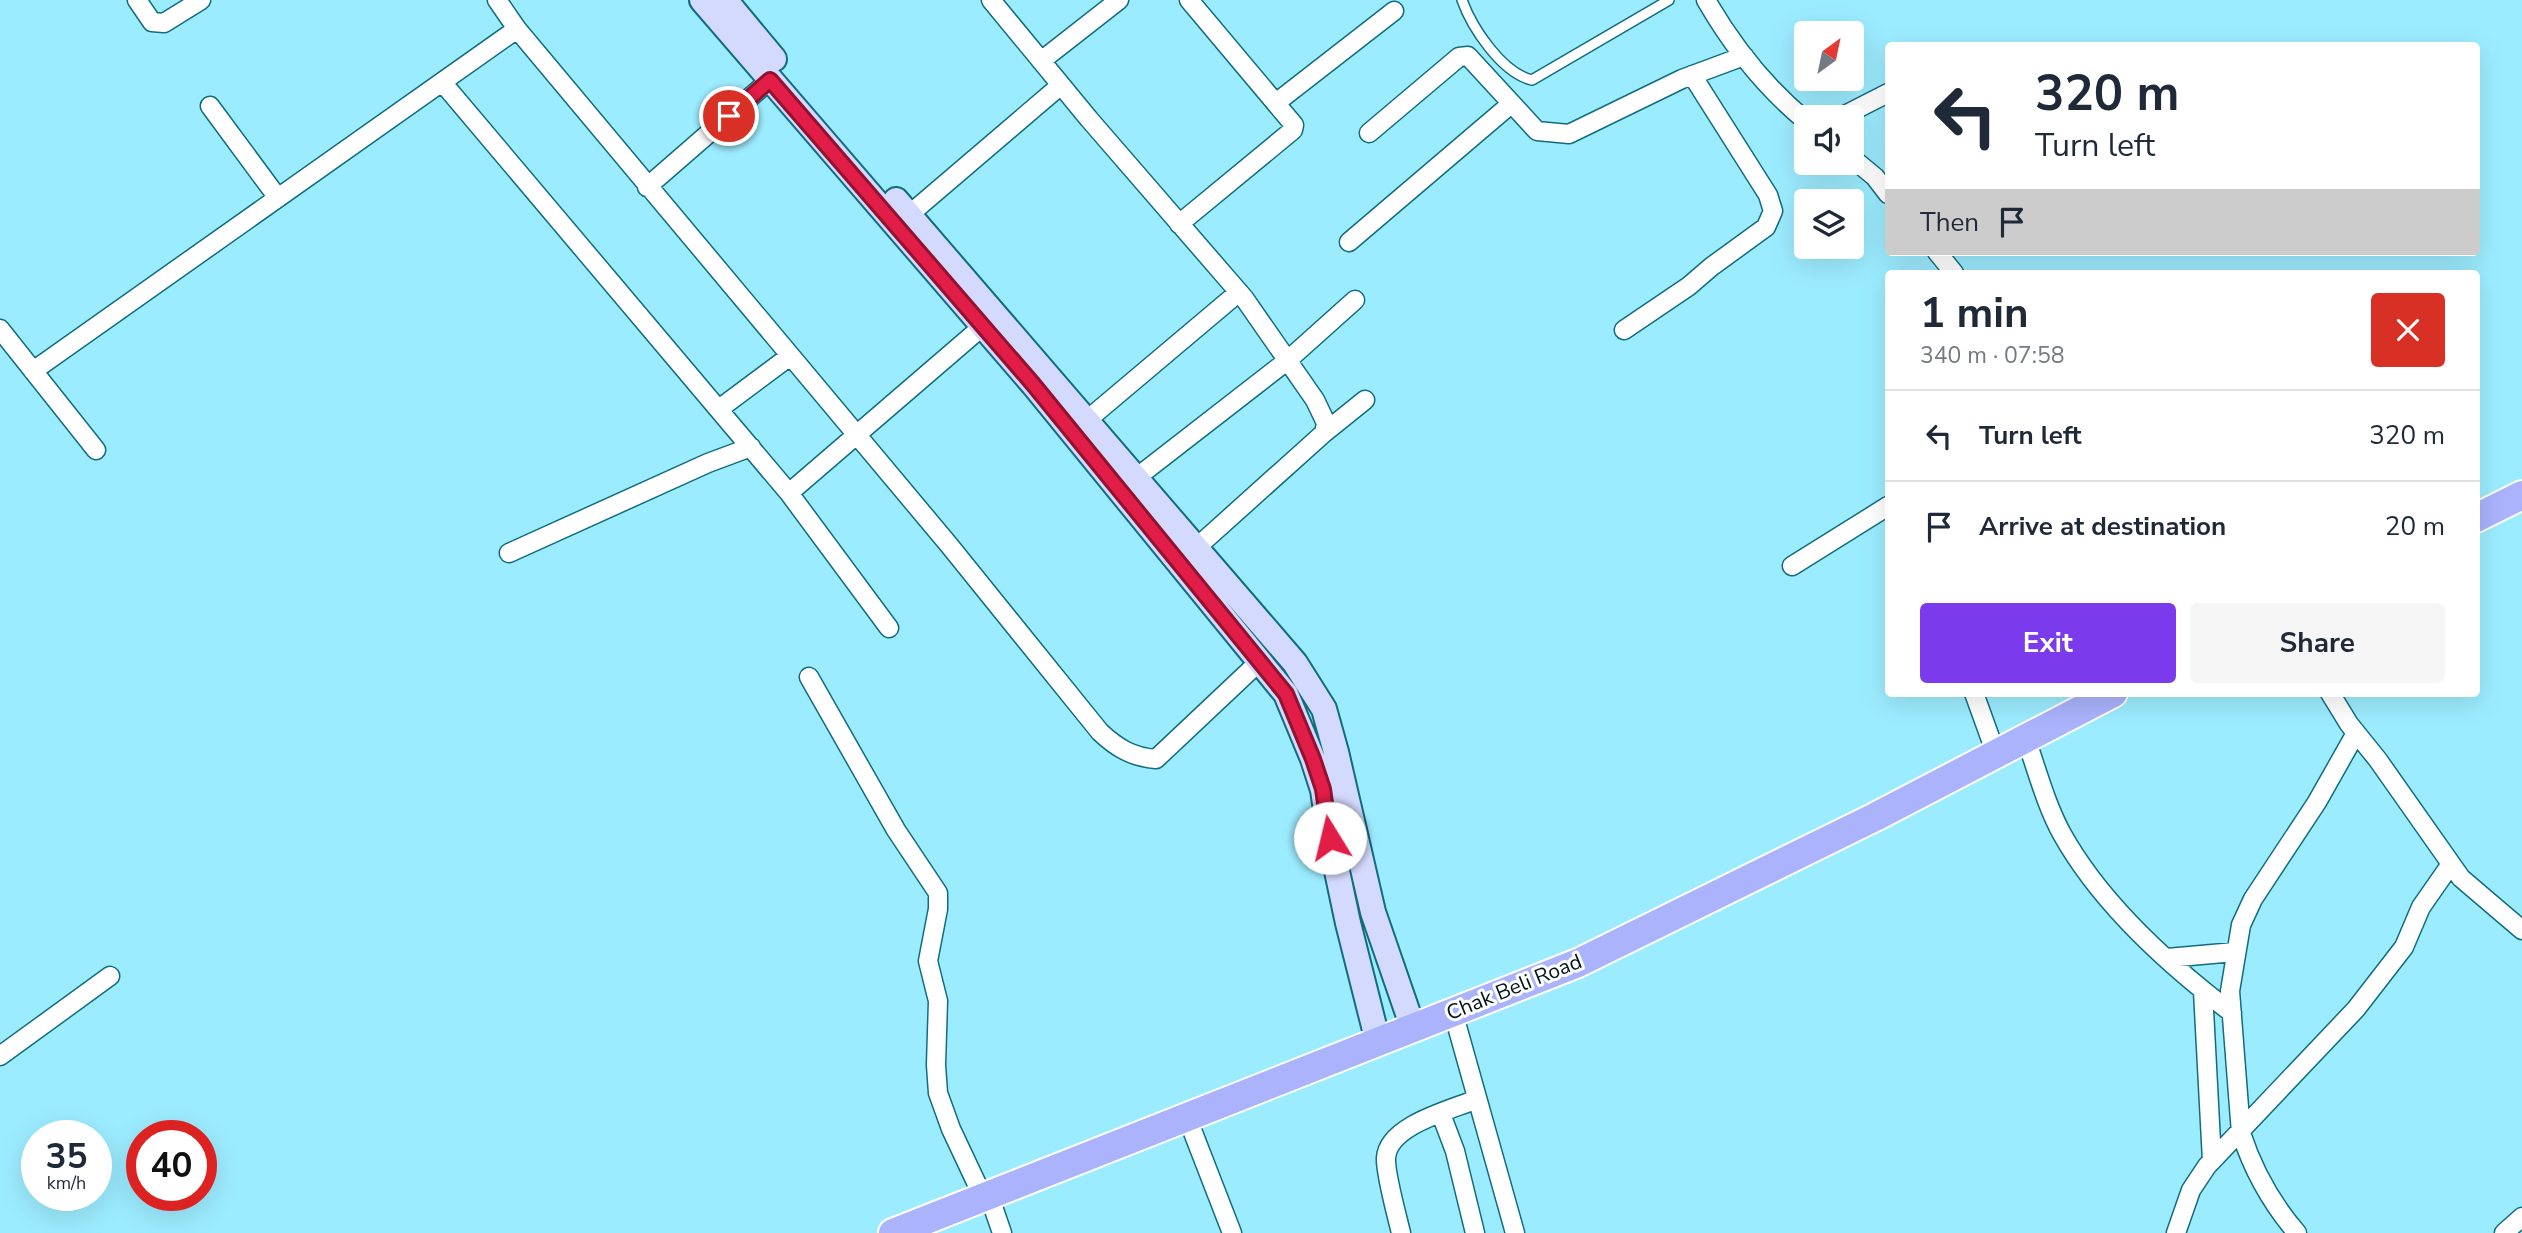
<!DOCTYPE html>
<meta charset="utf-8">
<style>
body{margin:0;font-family:"Nunito Sans",sans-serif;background:#f6f6f7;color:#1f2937;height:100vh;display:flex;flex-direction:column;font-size:26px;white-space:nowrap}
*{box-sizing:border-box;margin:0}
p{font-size:23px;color:#747a83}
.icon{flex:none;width:38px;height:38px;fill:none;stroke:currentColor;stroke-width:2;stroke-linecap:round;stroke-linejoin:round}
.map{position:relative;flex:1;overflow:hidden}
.details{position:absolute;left:1885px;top:270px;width:595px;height:427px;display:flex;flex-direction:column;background:#fff;border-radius:7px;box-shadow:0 7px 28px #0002}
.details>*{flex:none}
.banner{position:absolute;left:1885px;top:42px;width:595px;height:214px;border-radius:7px;box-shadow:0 7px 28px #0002;background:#fff;color:#1f2937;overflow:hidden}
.needle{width:46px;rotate:33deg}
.fabs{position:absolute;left:1794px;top:21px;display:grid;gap:14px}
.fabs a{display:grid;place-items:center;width:70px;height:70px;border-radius:7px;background:#fff;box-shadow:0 7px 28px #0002;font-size:35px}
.speed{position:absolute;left:21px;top:1120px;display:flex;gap:14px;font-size:35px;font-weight:700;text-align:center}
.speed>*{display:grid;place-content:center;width:91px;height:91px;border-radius:50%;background:#fff;box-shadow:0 7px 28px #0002;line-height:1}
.speed small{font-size:18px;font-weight:400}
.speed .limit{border:10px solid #d22;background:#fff;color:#111}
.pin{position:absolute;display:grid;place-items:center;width:60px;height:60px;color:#fff;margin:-30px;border:4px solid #fff;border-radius:50%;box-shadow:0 2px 7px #0007}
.me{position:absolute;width:77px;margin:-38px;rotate:351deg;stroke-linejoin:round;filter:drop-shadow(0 0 5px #0008)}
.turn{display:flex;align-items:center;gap:24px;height:147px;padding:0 35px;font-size:32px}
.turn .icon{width:91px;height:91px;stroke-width:2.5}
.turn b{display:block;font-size:49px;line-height:60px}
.then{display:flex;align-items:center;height:66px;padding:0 35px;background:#0003;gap:14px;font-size:26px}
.round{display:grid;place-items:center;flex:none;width:74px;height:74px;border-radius:7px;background:#f6f6f7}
.headline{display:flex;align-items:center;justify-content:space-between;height:119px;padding:0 35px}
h1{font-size:42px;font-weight:700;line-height:52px}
.primary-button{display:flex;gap:14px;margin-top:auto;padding:14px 35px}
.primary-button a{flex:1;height:80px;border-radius:7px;background:#7c3aed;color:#fff;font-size:28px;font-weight:700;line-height:80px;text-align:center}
.primary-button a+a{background:#f6f6f7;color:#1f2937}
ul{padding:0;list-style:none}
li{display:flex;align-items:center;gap:21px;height:91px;padding:0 35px;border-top:2px solid #e0e1e3}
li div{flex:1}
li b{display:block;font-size:26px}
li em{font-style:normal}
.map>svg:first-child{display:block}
</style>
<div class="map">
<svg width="2522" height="1233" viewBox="0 0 2522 1233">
<rect width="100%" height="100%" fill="#9cecff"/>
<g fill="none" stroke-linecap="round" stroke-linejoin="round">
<defs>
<path id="lane" d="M1462,0c10,28 40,73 70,80l137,-80"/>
<path id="street" d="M137,0l15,22 12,1 37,-23
M497,0l20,29 432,516 151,187c17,16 32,25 56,27l104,-98
M991,0l98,119 155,179 71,102 11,23 -2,10 -128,115
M1706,0c26,45 60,88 100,121
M1041,61l78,-61
M442,82l347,411 100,135
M1277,102l117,-91
M210,106l68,92
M1841,117l47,-24
M1369,133l90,-76 9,-1 69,75 32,3 113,-55 62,-23
M1852,158l23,19 13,17
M647,187l123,-107
M910,214l151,-129
M1179,224l114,-94 1,-5 -105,-125
M1349,242l162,-138
M1937,252l17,21
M0,329l96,121
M1624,330l65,-44 22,-19 55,-40 7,-16 -5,-16 -76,-120
M33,371l484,-342
M719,409l71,-53
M1086,421l153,-129
M1324,433l41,-33
M1136,478l152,-118 67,-60
M789,493l194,-167
M509,553l199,-90 43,-16
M1792,566l96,-60
M809,677l87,153 42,63v16l-10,52 10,40 -2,64 2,28 13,36 32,68
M1974,693l22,61
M2330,693l19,31 29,36 83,118 61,52
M2026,739c11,31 20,66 36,95 39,70 108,132 170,179
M2167,958l68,-6
M2203,991l9,170
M1453,1012l62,221
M0,1056l110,-80
M1441,1114l14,37 20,82
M1187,1117l45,116
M989,1195l13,38
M1401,1233c-4,-17 -16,-60 -15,-75 2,-33 65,-48 91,-59
M2176,1233l15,-43 16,-24 149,-157 48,-62 17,-40 30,-43
M2297,1233c-25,-29 -44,-63 -56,-100l-11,-142 11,-66 12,-26 64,-97 39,-69
M2504,1233l18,-16"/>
<path id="secondary" d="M702,0l331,384 253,310 27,65 10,31 7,48 18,85 30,119
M725,0l49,59
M896,200l399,463 29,46 12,43 37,160 40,116"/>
<path id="primary" d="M2476,518l46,-23
M893,1233l685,-270 297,-146 238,-124"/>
</defs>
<use href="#lane" stroke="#116c7e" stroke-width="12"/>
<use href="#street" stroke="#116c7e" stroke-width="21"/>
<use href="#secondary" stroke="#116c7e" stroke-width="28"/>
<use href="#primary" stroke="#fff" stroke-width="32"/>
<use href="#lane" stroke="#fff" stroke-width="9"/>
<use href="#street" stroke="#fff" stroke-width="18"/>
<use href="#secondary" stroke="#d4d9fe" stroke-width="24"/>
<use href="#primary" stroke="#aab3fc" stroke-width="28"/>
</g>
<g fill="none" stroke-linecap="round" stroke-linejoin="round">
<defs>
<path id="route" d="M729,116l41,-36 263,304 253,310 27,65 10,30 7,49"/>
</defs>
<use href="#route" stroke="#92132f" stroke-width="18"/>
<use href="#route" stroke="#e11d48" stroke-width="12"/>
</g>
<g text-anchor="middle" stroke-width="6" stroke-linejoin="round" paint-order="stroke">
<g font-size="21" fill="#00151a" stroke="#fefefe">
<text transform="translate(1514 987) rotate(-22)" y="7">Chak Beli Road</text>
</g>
</g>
</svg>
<div class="fabs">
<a><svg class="needle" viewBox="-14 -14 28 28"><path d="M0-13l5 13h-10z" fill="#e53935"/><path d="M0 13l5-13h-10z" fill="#747a83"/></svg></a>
<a><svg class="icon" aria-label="sound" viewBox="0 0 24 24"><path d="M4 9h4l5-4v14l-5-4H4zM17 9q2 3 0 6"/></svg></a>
<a><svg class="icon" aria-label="layers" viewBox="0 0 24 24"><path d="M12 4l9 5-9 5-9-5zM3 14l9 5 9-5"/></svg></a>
</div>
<div class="speed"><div>35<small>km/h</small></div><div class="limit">40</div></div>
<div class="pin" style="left:729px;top:116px;background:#d93025"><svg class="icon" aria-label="arrive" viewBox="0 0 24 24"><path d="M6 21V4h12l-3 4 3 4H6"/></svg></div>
<svg class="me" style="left:1330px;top:838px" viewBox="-20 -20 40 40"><circle r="19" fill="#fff"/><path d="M0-13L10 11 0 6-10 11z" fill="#e11d48"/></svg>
<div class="banner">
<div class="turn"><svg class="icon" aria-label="left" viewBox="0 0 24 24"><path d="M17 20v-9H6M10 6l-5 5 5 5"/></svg><div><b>320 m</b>Turn left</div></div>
<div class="then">Then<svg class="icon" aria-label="arrive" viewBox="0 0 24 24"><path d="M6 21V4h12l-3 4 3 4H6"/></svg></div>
</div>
<section class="details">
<div class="headline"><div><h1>1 min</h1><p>340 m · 07:58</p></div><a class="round" style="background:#d93025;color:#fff"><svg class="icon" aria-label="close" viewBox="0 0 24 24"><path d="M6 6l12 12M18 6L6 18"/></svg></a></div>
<ul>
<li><svg class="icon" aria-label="left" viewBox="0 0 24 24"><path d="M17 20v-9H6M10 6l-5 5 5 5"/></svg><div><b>Turn left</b></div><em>320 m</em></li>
<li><svg class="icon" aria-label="arrive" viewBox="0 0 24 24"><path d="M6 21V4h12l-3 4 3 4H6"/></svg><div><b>Arrive at destination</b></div><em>20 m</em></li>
</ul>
<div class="primary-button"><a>Exit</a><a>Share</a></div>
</section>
</div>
